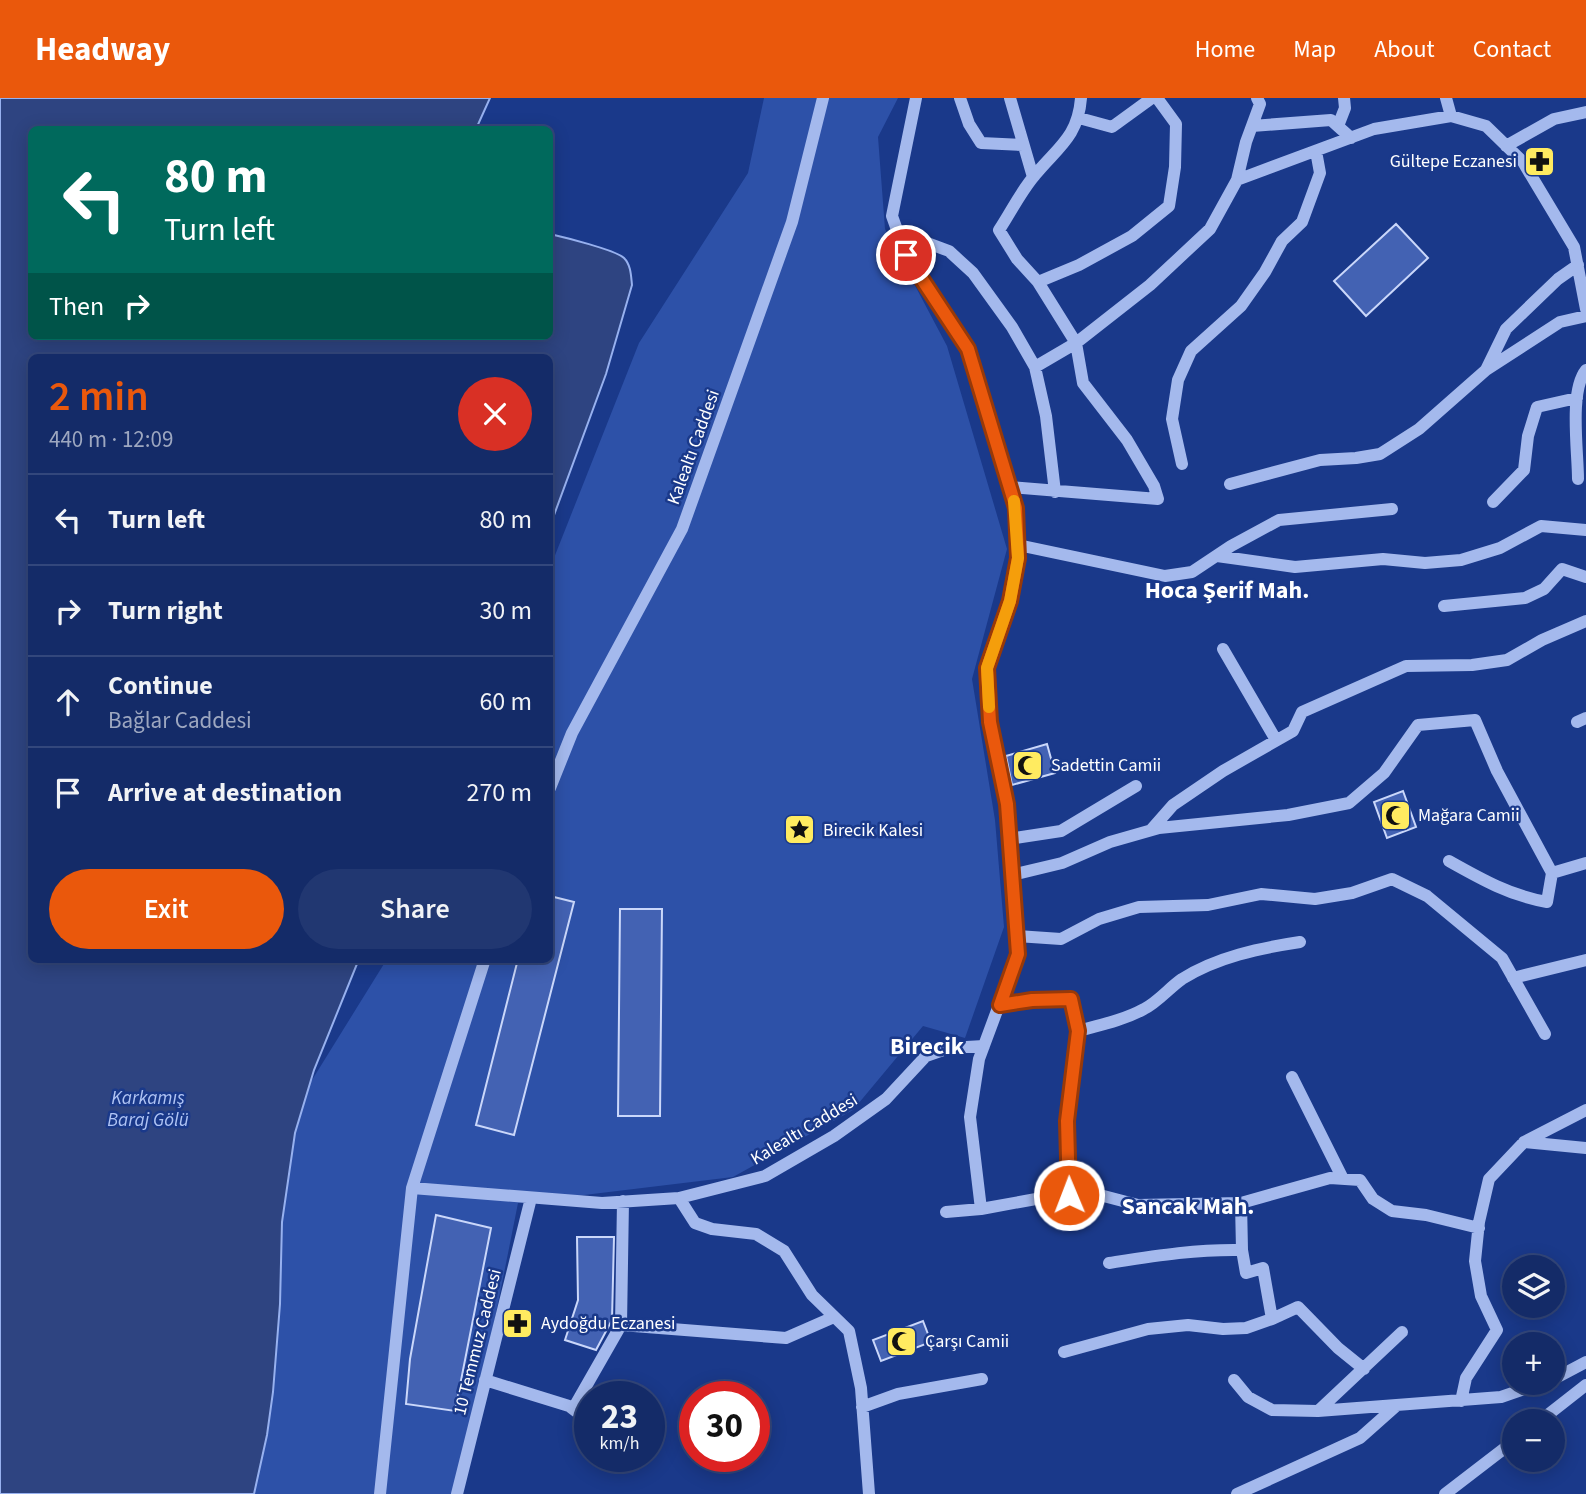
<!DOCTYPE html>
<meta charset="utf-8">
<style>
body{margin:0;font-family:"Source Sans 3",sans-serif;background:#213771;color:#f1f3f6;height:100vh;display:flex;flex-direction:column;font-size:26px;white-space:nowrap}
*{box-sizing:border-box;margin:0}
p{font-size:23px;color:#9da7c0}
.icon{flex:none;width:38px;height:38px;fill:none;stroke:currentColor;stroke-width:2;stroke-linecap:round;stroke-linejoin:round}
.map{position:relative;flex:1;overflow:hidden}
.side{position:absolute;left:28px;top:256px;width:525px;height:609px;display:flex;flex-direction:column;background:#142b68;border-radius:10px;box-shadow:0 4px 18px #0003,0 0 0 2px #33477c}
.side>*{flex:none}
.top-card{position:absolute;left:28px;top:28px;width:525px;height:214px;border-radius:10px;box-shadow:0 4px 18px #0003,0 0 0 2px #33477c;background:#00695c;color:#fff;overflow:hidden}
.controls{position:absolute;left:1502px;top:1157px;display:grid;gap:14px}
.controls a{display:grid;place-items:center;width:63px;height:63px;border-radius:50%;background:#142b68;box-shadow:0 4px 18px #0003,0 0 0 2px #33477c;font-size:35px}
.speed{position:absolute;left:574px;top:1283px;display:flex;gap:14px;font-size:35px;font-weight:700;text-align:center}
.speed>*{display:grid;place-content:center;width:91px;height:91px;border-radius:50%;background:#142b68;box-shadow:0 4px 18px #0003,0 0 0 2px #33477c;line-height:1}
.speed small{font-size:18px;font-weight:400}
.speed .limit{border:10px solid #d22;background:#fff;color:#111}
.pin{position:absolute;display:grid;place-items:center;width:60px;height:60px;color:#fff;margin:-30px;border:4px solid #fff;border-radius:50%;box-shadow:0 2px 7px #0007}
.me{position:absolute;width:77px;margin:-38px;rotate:359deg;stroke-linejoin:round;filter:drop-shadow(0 0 5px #0008)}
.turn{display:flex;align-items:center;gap:24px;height:147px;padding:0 21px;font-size:32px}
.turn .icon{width:91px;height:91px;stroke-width:2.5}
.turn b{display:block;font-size:49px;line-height:60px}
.then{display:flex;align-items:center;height:66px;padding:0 21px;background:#0003;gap:14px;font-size:26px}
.round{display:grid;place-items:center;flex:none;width:74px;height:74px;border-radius:37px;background:#213771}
.summary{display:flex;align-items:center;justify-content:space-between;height:119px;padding:0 21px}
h1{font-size:42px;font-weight:600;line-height:52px;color:#ea580c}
.button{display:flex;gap:14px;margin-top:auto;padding:14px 21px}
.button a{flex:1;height:80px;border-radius:42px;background:#ea580c;color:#fff;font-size:28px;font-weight:600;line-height:80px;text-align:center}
.button a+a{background:#213771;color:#f1f3f6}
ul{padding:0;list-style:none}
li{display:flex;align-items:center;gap:21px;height:91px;padding:0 21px;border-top:2px solid #33477c}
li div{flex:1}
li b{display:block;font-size:26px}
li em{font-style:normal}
header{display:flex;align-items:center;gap:42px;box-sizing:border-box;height:98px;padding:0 35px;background:#ea580c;color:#fff}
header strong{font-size:33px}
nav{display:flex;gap:38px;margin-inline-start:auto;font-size:24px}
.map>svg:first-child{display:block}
</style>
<header>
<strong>Headway</strong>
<nav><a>Home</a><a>Map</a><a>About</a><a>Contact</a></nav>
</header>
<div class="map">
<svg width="1586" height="1396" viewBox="0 0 1586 1396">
<rect width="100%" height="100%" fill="#1a398a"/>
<path fill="#2d51a8" d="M764,0h134l-20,39 7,92 62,117 60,203 -35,130 23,141 9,107 -39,111 -42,-12 -70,84 -120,67 -215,26 -58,291h-312l120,-343 119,-192h163v-391l89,-225 109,-170z"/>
<path fill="#2e4481" stroke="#97b1ef" stroke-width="2" d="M0,0h490l-14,31 -444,1v206h518v-102c13,3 66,16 74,24 7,7 7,18 8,27l-26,89 -56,152v-169h-518v602h327l-45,111 -19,63 -13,89 -2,82 -7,88 -6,43 -13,59h-254z"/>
<path fill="#4362b3" stroke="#cad7fa" stroke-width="2" d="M1396,126l32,34 -62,58 -32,-35z
M1047,646l8,29 -43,12 -6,-29z
M1403,693l13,36 -29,11 -13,-36z
M550,798l24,6 -60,233 -38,-10 42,-166h32z
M620,811h42l-2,207h-42z
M436,1117l55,13 -36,183 -49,-7 4,-45z
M577,1139h37l-2,83 -16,30 -31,-10 13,-40z
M923,1223l8,21 -50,19 -8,-21z"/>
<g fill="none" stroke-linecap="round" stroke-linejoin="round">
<path stroke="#a4b9ed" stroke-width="12" d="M916,0l-24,118 14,39 62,94 48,159 2,50 -8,43 -23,67 3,54 17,82 11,150 -39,105 -9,58 11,92
M960,0l9,26 12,19 42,2
M1010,0l23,79
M1446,0l5,18
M1079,20l33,9 40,-29
M1252,28l79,-6 20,18
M1338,28l7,-18 -1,-10
M1506,48l48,-27 32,-7
M1237,82l137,-51 77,-13 35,10 37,36 51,85 12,62
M898,134l51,19 24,22 39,54 23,40 11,49 9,76
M1038,184l41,-17 53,-29 37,-30 6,-39 1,-43 -19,-26
M1035,269l41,-24 74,-58 60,-56 27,-49 9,-38 14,-38 -3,-6
M1486,272l74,-48 26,-6
M1182,366l-10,-45 6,-39 13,-29 50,-45 24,-34 17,-31 20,-19 18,-49 -4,-22
M1578,381c0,-28 -9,-88 8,-109
M1230,386l90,-24 36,-2 24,-4 39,-25 67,-59 20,-41 52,-50 20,-14
M1010,389l148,12 -4,-13 -27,-46 -44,-57 -7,-40 -38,-61 -21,-23 -18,-29c12,-18 22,-39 36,-55 23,-28 43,-38 46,-77
M1493,404l31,-32 4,-34 9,-29 40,-9
M1018,447l147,31 27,-4 39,-26 48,-26 113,-11
M1217,458l78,11 88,-8 42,4 36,-3 39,-12 41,-22 45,4
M1444,508l81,-8 19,-9 18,-20 24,8
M1223,551l53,91
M1577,624l9,-4
M550,690l22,-55 110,-204 110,-307 31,-124
M1151,732l22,-25 50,-34 70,-40 9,-19 104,-46 66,-1 35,-5 35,-20 44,-19
M1009,741l52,-8 75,-45
M1449,763c32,18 62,35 98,41l5,-29
M1012,777l50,-12 48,-21 49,-14 129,-13 61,-12 35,-30 34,-48 57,-5 22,51 55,102 34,-10
M1017,838l44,3 38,-20 40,-12 69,-2 53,-11 54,5 37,-6 40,-14 35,17 75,62 43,76
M1513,880l73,-18
M1000,907l32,-5 39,-1 7,32c22,-6 46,-11 66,-22 14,-7 25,-21 38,-30 35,-22 78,-31 118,-37
M1292,979l51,102
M1524,1044l62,6
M412,1090l190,15 77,-5 86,-22 69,-40 52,-37 40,-43 23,-8 35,-2
M1069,1097l-2,-74 11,-90
M679,1100l16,25 17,6 44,5 28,17 28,44 37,36 12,57 8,106
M1241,1105l1,47 4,23 17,-5 9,51 26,-12 40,41 26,21
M946,1114l35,-3 66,-12 49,-3 42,11 103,-2 89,-25 30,2 13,19 19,12 34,4 53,13
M1109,1165c45,-7 87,-14 133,-13
M621,1227l165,13 48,-21
M1064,1254l84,-23 40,-4 35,4 23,-1 26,-9
M485,1282l84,26 21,16
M1234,1282l14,17 24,13 46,1 183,-14 43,-15
M1552,1282l34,-18
M1461,1303l5,-23 31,-48 -16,-34 -6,-35 4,-39 10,-43 35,-37 62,-32
M862,1309l36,-13 84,-15
M573,1311l48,-84 2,-124
M1318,1313l84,-79
M1540,1323l46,-36
M380,1396l32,-306 73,-229
M457,1396l74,-296
M1237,1396l123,-56 36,-32
M1445,1396l69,-53"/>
</g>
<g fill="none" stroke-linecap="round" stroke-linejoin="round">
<defs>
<path id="route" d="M906,157l62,94 48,159 2,50 -8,43 -23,67 3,54 17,82 11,150 -18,51 32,-5 39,-1 7,32 -11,90 2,74"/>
</defs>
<use href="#route" stroke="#983908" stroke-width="18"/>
<use href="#route" stroke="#ea580c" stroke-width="12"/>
<path stroke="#f59e0b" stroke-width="12" d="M989,609l-2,-39 23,-67 8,-43 -4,-57"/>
</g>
<defs>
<symbol id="pharmacy-square" viewBox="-11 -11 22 22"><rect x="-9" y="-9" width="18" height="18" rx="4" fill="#ffeb60" stroke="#1a398a"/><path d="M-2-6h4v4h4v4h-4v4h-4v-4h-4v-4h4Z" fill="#111"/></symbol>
<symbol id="mosque-square" viewBox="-11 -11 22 22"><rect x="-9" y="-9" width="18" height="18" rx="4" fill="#ffeb60" stroke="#1a398a"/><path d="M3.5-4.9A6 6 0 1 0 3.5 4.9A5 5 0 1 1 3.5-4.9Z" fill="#111"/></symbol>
<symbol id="sight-square" viewBox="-11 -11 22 22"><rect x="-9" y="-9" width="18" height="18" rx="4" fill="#ffeb60" stroke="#1a398a"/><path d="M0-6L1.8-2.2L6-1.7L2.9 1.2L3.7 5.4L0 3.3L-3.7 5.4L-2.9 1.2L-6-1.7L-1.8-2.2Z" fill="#111"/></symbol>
</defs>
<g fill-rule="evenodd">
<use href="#pharmacy-square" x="1522" y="46" width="35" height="35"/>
<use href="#mosque-square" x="1010" y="650" width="35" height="35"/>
<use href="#mosque-square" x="1378" y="700" width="35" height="35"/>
<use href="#sight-square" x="782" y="714" width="35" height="35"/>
<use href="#pharmacy-square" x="500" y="1208" width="35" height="35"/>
<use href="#mosque-square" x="884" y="1226" width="35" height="35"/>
</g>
<g text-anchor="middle" stroke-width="5" stroke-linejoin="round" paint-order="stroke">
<g font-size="18" fill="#fff" stroke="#1a398a" text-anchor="start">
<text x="1517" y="69" text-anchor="end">Gültepe Eczanesi</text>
<text x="1051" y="673">Sadettin Camii</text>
<text x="1418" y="723">Mağara Camii</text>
<text x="823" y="738">Birecik Kalesi</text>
<text x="541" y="1231">Aydoğdu Eczanesi</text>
<text x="925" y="1249">Çarşı Camii</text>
</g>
<g font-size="18" fill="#fff" stroke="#1a398a">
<text transform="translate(693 349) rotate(-70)" y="6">Kalealtı Caddesi</text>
<text transform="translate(804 1031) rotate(-31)" y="6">Kalealtı Caddesi</text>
<text transform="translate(477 1244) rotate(-76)" y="6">10 Temmuz Caddesi</text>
</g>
<g font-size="19" font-style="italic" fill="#b0c4f4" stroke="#1a398a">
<text x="148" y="1006">Karkamış<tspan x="148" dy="22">Baraj Gölü</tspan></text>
</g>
<g font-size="24" font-weight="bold" fill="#fff" stroke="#1a398a">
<text x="1227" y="500">Hoca Şerif Mah.</text>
<text x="927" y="956">Birecik</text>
<text x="1188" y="1116">Sancak Mah.</text>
</g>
</g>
</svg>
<div class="controls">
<a><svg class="icon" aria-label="layers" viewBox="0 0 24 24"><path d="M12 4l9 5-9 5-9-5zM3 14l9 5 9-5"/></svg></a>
<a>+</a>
<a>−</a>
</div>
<div class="speed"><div>23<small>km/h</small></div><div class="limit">30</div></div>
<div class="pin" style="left:906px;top:157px;background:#d93025"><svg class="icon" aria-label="arrive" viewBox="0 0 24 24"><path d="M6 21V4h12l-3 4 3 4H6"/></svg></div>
<svg class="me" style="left:1069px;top:1097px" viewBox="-20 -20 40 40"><circle r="17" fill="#ea580c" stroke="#fff" stroke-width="3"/><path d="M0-11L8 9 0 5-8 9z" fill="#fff"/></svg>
<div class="top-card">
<div class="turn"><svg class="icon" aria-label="left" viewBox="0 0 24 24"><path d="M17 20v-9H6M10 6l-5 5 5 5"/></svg><div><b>80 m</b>Turn left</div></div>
<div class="then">Then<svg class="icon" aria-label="right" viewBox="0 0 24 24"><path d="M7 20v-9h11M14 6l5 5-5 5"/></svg></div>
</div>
<section class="side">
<div class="summary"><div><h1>2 min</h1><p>440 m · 12:09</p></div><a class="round" style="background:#d93025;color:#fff"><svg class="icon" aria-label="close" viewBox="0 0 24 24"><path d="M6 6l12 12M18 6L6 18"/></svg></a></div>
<ul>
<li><svg class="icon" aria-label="left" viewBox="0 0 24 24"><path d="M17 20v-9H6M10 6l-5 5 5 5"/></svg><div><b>Turn left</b></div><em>80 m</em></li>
<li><svg class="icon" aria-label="right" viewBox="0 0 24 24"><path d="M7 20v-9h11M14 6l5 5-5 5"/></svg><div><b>Turn right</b></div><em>30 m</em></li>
<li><svg class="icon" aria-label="ahead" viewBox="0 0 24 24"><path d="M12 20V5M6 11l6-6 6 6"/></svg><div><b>Continue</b><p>Bağlar Caddesi</p></div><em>60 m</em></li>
<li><svg class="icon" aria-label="arrive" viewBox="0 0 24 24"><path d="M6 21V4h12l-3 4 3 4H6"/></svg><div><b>Arrive at destination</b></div><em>270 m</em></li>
</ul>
<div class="button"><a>Exit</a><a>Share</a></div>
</section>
</div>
